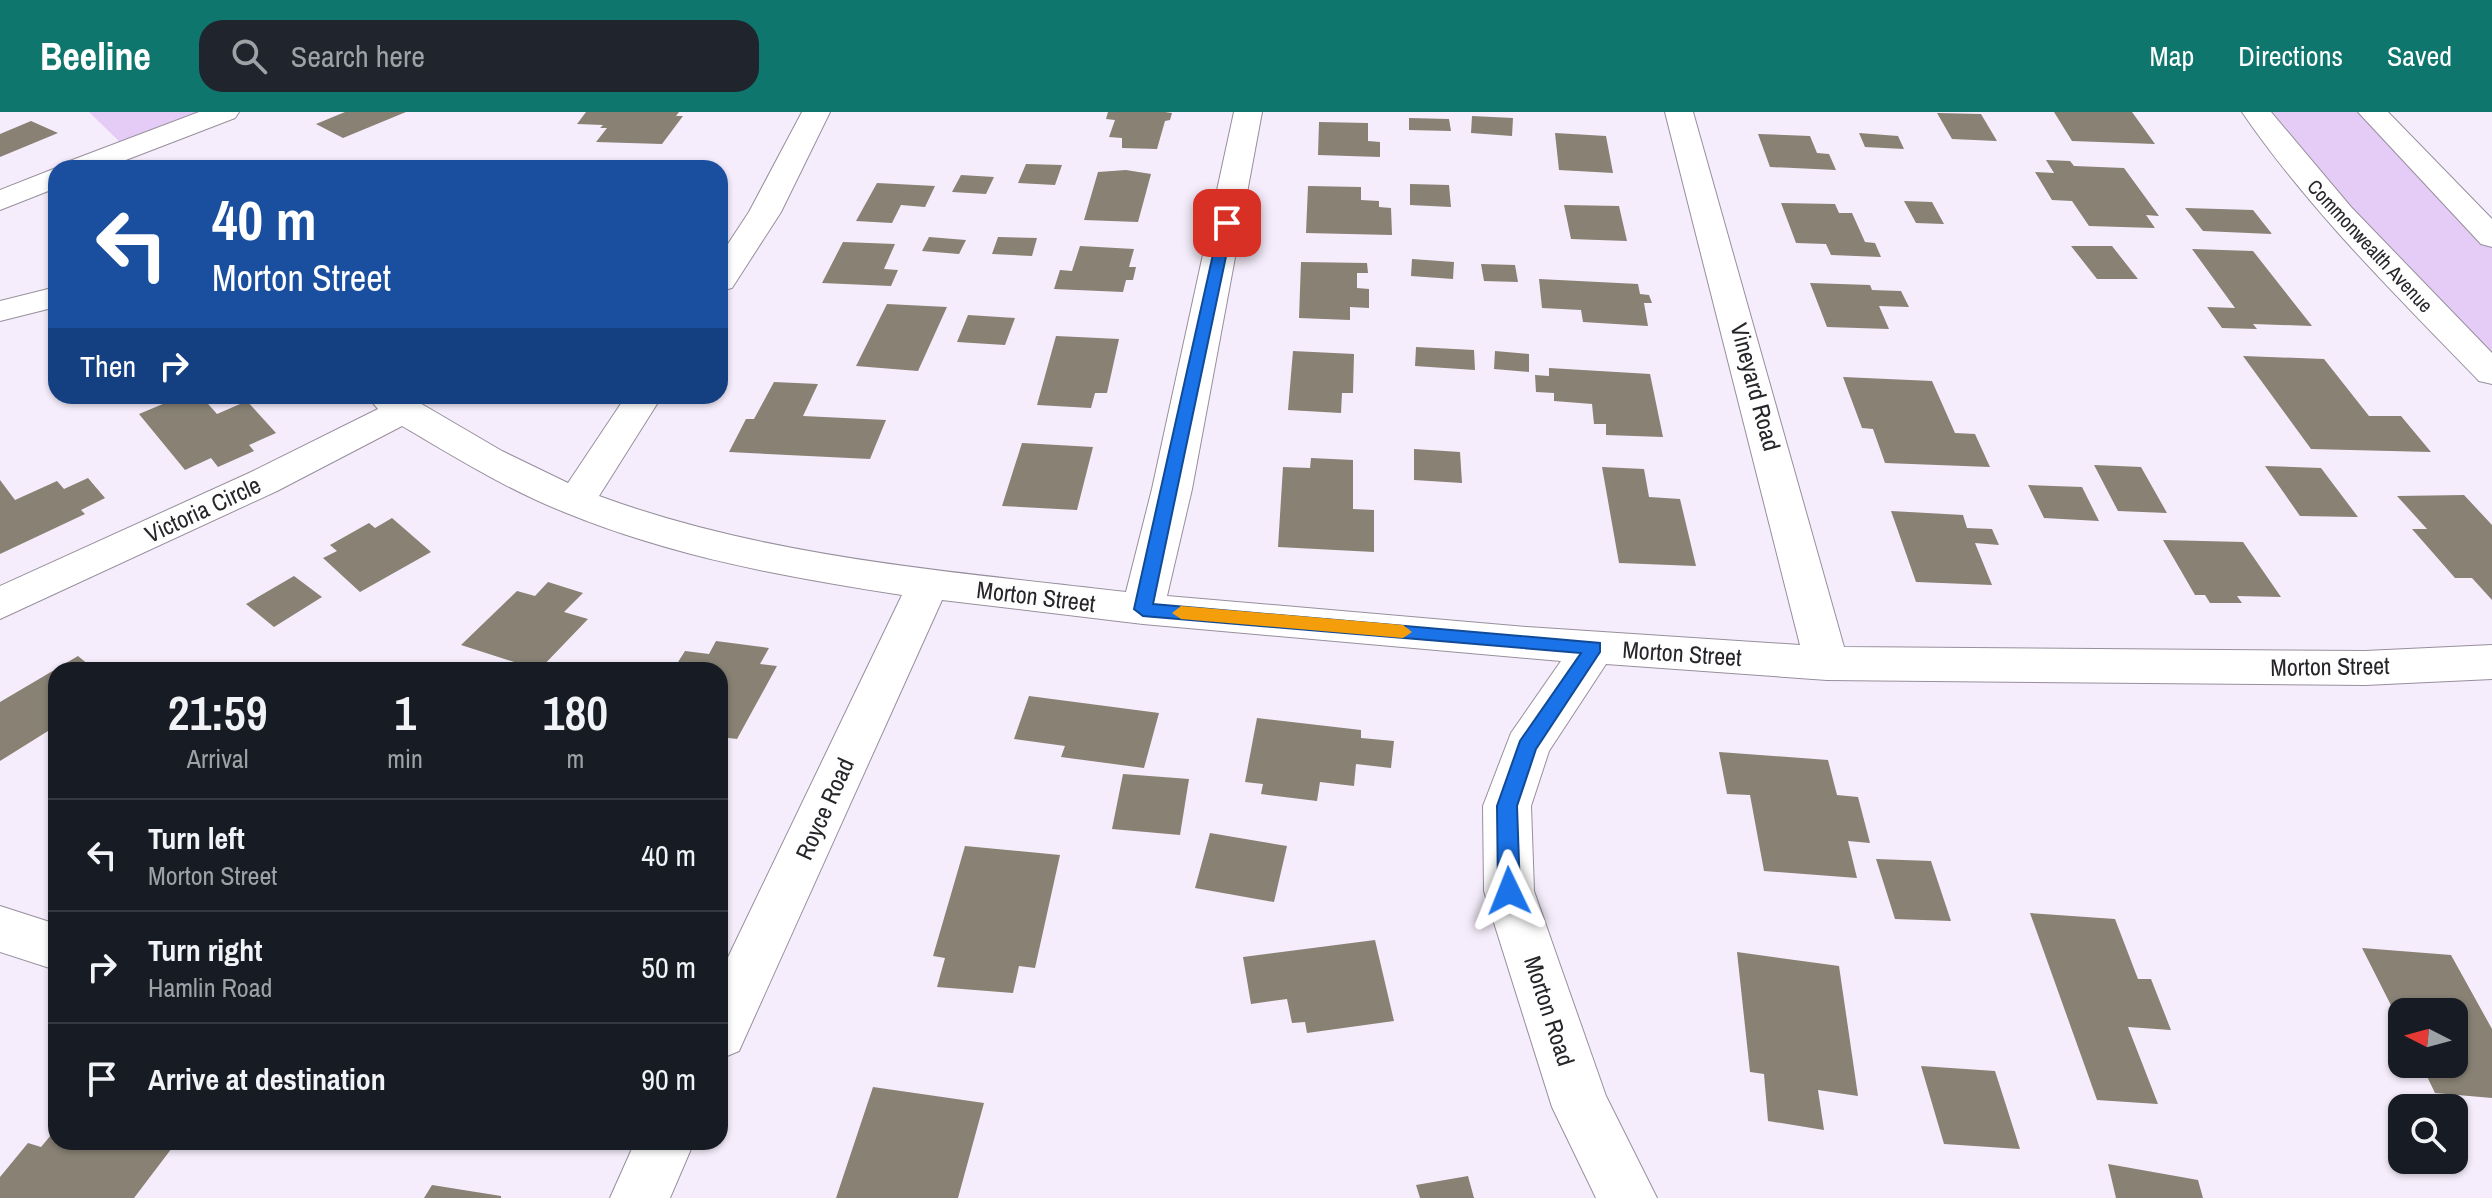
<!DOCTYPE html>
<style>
body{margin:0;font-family:"Archivo Narrow",sans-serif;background:#20242c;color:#f1f3f6;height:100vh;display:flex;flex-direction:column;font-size:30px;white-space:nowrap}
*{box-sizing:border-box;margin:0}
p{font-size:26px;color:#9ea1a6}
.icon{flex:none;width:44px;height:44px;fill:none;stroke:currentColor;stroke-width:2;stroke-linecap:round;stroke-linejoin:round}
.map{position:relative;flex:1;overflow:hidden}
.sheet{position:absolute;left:48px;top:550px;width:680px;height:488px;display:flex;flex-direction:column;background:#171b24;border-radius:24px;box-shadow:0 2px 6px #0004}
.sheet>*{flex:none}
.hud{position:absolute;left:48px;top:48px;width:680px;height:244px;border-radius:24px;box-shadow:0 2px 6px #0004;background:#1a4fa0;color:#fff;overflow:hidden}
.needle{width:52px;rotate:276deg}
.fabs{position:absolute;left:2388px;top:886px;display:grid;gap:16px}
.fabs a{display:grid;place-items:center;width:80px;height:80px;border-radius:16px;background:#171b24;box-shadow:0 2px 6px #0004;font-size:40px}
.pin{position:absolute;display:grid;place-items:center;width:68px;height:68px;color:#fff;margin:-34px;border-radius:16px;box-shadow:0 4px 12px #0006}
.me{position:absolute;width:88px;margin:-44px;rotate:358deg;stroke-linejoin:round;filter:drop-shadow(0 0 6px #0008)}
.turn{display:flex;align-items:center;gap:28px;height:168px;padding:0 32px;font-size:36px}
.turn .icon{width:104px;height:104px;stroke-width:2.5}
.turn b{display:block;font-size:56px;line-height:68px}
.then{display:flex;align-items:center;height:76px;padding:0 32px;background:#0003;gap:16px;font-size:30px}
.eta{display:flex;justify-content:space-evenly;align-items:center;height:136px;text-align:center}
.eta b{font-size:48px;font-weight:600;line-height:56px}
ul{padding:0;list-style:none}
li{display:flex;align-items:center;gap:24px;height:112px;padding:0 32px;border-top:2px solid #363941}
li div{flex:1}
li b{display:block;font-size:30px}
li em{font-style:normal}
header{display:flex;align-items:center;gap:48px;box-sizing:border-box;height:112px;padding:0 40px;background:#0f766e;color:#fff}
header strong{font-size:38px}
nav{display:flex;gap:44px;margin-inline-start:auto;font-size:28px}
.search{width:560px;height:72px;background:#20242c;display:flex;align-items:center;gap:20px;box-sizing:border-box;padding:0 28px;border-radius:24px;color:#9ea1a6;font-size:30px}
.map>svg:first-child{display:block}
</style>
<header>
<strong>Beeline</strong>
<div class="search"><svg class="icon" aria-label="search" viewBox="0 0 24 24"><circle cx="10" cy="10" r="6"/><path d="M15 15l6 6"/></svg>Search here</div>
<nav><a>Map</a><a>Directions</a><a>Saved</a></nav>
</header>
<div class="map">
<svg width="2492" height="1086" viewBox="0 0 2492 1086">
<rect width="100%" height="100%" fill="#f5edfb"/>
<path fill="#e4ccf6" d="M89,0h136l-99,36z
M2256,0h116l120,125v136z"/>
<path fill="#888174" d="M345,0h61l-63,26 -27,-14z
M586,0h93l-3,4h7l-21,28 -66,-2 11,-14h-7l3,-3 -26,-1z
M1108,0h57l7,1 -2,7 -5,1 -8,28 -35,-1v-10l-13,-1 6,-17 -9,-1z
M2054,0h78l23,32 -83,-3z
M1937,1l44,1 16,27 -45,-2z
M1472,4l41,2 -1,18 -41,-3z
M1409,6l40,1 2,12 -42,-1z
M31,9l27,12 -58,24v-23z
M1319,10l49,1v18l12,1v15l-62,-2z
M1555,21l51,3 7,37 -54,-3z
M1859,21l39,3 6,13 -39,-2z
M1758,22l52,2 7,17 12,1 7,16 -66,-3z
M2046,48l24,1 4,5 50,2 35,48 -13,-1 9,13 -66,-2 -17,-25 -20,-1 -17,-28 19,1z
M1026,52l36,1 -7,20 -37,-2z
M1126,58l25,4 -13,48 -54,-2 14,-48z
M961,63l33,2 -8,17 -34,-2z
M877,71l58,3 -10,21 -24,-2 -9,18 -36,-2z
M1410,72l39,1 2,22 -41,-2z
M1308,74l53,1v13l18,1v6l12,1 1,27 -86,-2z
M1904,89l28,1 12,22 -28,-1z
M1781,91l54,1 4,9h13l13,29 10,1 6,14 -50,-2 -5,-11 -30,-1z
M1564,93l55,1 8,35 -56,-2z
M2185,96l68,2 19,24 -69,-3z
M929,125l37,3 -7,14 -37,-3z
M998,125l39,1 -5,18 -40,-2z
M843,130l52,2 -11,25 14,1 -7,16 -69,-3z
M1080,134l54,3 -5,18h7l-3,13h-7l-3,12 -69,-3 6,-19 12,1z
M2071,134h41l26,33h-41z
M2192,137l61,2 59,75 -59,-2 4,5 -35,-1 -15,-21 28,1z
M1412,147l42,3 -1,17 -42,-3z
M1301,150l66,1 1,10h-11v15l12,1v19l-19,-1v13l-51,-2z
M1481,152l34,1 3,17 -34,-1z
M1539,167l99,5 2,10 9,1 3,8h-8l4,23 -65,-4 -2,-12 -39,-2z
M1810,171l60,2 2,5 29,1 8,16 -30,-1 10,23 -62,-2z
M887,192l60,3 -29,64 -62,-5z
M968,203l47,3 -10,27 -48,-3z
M1056,224l63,3 -12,54h-12l-4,15 -54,-3z
M1416,235l58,3 1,20 -60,-4z
M1293,239l61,3 -1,39h-11l-1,20 -53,-3z
M1495,239l34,3v18l-35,-3z
M2243,244l81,3 45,57h32l30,36 -120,-3z
M1549,256l101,6 13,63 -57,-2v-11h-12l-2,-20 -38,-3v-8l-18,-1 -1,-17 14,1z
M1843,265l89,4 23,52 20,1 15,33 -105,-4 -12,-34 -11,-1z
M774,270l44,2 -15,32 83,4 -16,39 -141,-7 17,-33h8z
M182,284h19l16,18 30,-13 29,32 -27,12 5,6 -36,16 -7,-9 -26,12 -46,-56z
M1022,331l71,4 -16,63 -75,-4z
M1414,337l46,3 2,31 -48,-3z
M1311,346l42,2v49l21,1v42l-96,-5 5,-80 27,1z
M2094,353l47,2 26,46 -49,-2z
M2265,354l56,2 37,49 -58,-1z
M1602,355l42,2 5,28 31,2 16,67 -77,-3z
M88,366l17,20 -24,12 4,4 -85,40v-74l15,20 42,-19 7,8z
M2028,373l54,2 17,34 -55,-3z
M2464,383l28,30v75l-20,-22h-17l-43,-49h15l-30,-33z
M1891,399l72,4 4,13 25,1 7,16 -24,-2 17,42 -76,-3z
M392,406l39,34 -71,40 -37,-34 14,-7 -7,-6 39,-22 6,5z
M2163,428l80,2 38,55 -44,-1 5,7h-32l-5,-8h-10z
M294,464l28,21 -48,30 -28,-23z
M548,470l35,11 -19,19 24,7 -49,51 -78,-25 56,-54 18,5z
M716,529l53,7 -9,16 17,2 -40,73 -17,-2v-67h-47l12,-19 24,3z
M78,544l17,14h-39v56l-56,35v-59z
M1029,584l130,17 -15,55 -83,-11 4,-11 -51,-7z
M1257,606l104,12v8l33,3 -3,27 -35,-4 -2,22 -34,-4 -3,19 -56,-7 2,-10 -18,-2z
M1719,640l109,8 9,35 21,2 12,46 -22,-2 9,37 -93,-7 -14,-76 -23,-1z
M1123,662l66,5 -9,56 -68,-6z
M1210,721l77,13 -13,56 -79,-14z
M965,734l95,9 -25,113 -16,-2 -6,27 -76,-6 8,-29 -12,-2z
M1876,747l55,2 20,60 -56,-2z
M2030,801l85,6 23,60h13l20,51 -43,-3 30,77 -61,-4z
M1375,828l19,81 -87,12 -2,-11 -13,1 -5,-24 -36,5 -8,-47z
M2362,836l89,7 41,74v69l-57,-5 -14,-29h33v-52h-52v15z
M1737,840l102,14 19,130 -40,-6 6,40 -56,-9 -4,-47 -14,-2z
M1921,954l74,5 25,78 -76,-5z
M873,975l111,16 -26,95h-122z
M56,1017v13l119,2 -41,54h-134v-21l28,-34 13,4z
M2108,1052l90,16 5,18h-87z
M1468,1064l6,22h-54l-4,-13z
M432,1073l69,11v2h-77z"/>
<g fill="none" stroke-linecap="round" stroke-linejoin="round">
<defs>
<path id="street" d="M802,0h28l-49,100 -49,76 -12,3v-35l29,-44z
M1234,0h28l-70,377 -25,107 360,31 273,18 -135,-533h28l151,535 521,4 127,-6v34l-127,6 -538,-5 -221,-16 -57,87 -18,55 3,85 72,205 51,102h-61l-44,-91 -68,-216 -1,-85 28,-73 50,-72 -418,-37 -201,-24 -203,451 -19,8v-85l182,-379c-117,-18 -228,-38 -338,-83 -56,-22 -109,-55 -162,-86l-125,65 -277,128v-33l249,-113 129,-64 -11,-13h41l94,55 66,32 58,-87h36l-63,100c169,62 349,75 527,96l26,-103z
M2242,0h29l80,95 141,146v31l-13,-3c-82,-85 -170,-171 -237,-269z
M56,175v20l-56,14v-20z
M0,794l56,18v46l-56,-18z
M635,1030h59l-24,56h-60z"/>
<path id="secondary" d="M199,0h40l-4,6 -130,50h-42l4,-6z
M56,56v20l-56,22v-20z"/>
<path id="primary" d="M2358,0h30l104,107v28l-11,-3z"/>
</defs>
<use href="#street" stroke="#978f9c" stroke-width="2"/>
<use href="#secondary" stroke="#978f9c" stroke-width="2"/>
<use href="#primary" stroke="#978f9c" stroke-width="2"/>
<use href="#street" fill="#fff" fill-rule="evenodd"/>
<use href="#secondary" fill="#fff" fill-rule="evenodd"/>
<use href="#primary" fill="#fff" fill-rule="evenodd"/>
</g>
<path fill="#1a73e8" stroke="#114b97" stroke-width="2" d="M1227,107l6,4 -80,381 447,39v9l-64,97 -19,57 3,85 -4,6h-14l-4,-6 -1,-85 23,-65 61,-88 -438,-37 -9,-7 86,-386z"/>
<path fill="#f59e0b" d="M1181,494l222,19 9,7 -9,6 -222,-19 -9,-6z"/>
<g text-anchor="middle" stroke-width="8" stroke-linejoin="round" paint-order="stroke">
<g font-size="20" fill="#28252a" stroke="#fefefe">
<text transform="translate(2370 134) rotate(47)" y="7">Commonwealth Avenue</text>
</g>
<g font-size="24" fill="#28252a" stroke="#fefefe">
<text transform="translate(1755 275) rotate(75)" y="8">Vineyard Road</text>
<text transform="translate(203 398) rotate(-25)" y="8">Victoria Circle</text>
<text transform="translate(1036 485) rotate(7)" y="8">Morton Street</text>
<text transform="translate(1682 542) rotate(4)" y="8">Morton Street</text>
<text transform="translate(2330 555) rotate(-1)" y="8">Morton Street</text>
<text transform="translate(825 697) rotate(-66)" y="8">Royce Road</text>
<text transform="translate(1549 899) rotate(72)" y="8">Morton Road</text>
</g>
</g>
</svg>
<div class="fabs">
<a><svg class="needle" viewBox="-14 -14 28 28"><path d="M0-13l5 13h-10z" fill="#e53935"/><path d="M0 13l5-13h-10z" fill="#9ea1a6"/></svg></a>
<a><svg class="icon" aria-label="search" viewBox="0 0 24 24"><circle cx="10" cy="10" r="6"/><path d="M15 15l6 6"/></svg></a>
</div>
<div class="pin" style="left:1227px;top:111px;background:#d93025"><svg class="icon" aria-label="arrive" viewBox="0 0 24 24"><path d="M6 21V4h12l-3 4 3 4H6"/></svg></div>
<svg class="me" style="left:1509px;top:779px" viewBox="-20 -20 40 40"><path d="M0-17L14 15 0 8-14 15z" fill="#1a73e8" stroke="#fff" stroke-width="4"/></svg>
<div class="hud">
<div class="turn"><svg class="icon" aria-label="left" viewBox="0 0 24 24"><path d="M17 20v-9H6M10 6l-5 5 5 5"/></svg><div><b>40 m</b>Morton Street</div></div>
<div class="then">Then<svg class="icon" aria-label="right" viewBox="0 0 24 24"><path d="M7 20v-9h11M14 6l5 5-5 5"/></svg></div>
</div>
<section class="sheet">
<div class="eta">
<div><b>21:59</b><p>Arrival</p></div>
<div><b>1</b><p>min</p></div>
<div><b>180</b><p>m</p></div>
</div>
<ul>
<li><svg class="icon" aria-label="left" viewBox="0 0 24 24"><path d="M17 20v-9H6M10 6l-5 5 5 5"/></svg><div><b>Turn left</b><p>Morton Street</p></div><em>40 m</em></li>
<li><svg class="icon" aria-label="right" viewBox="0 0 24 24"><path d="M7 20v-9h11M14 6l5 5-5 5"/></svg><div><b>Turn right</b><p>Hamlin Road</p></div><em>50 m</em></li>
<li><svg class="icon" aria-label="arrive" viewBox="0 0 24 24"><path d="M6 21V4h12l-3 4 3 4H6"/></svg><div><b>Arrive at destination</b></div><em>90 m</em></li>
</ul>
</section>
</div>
